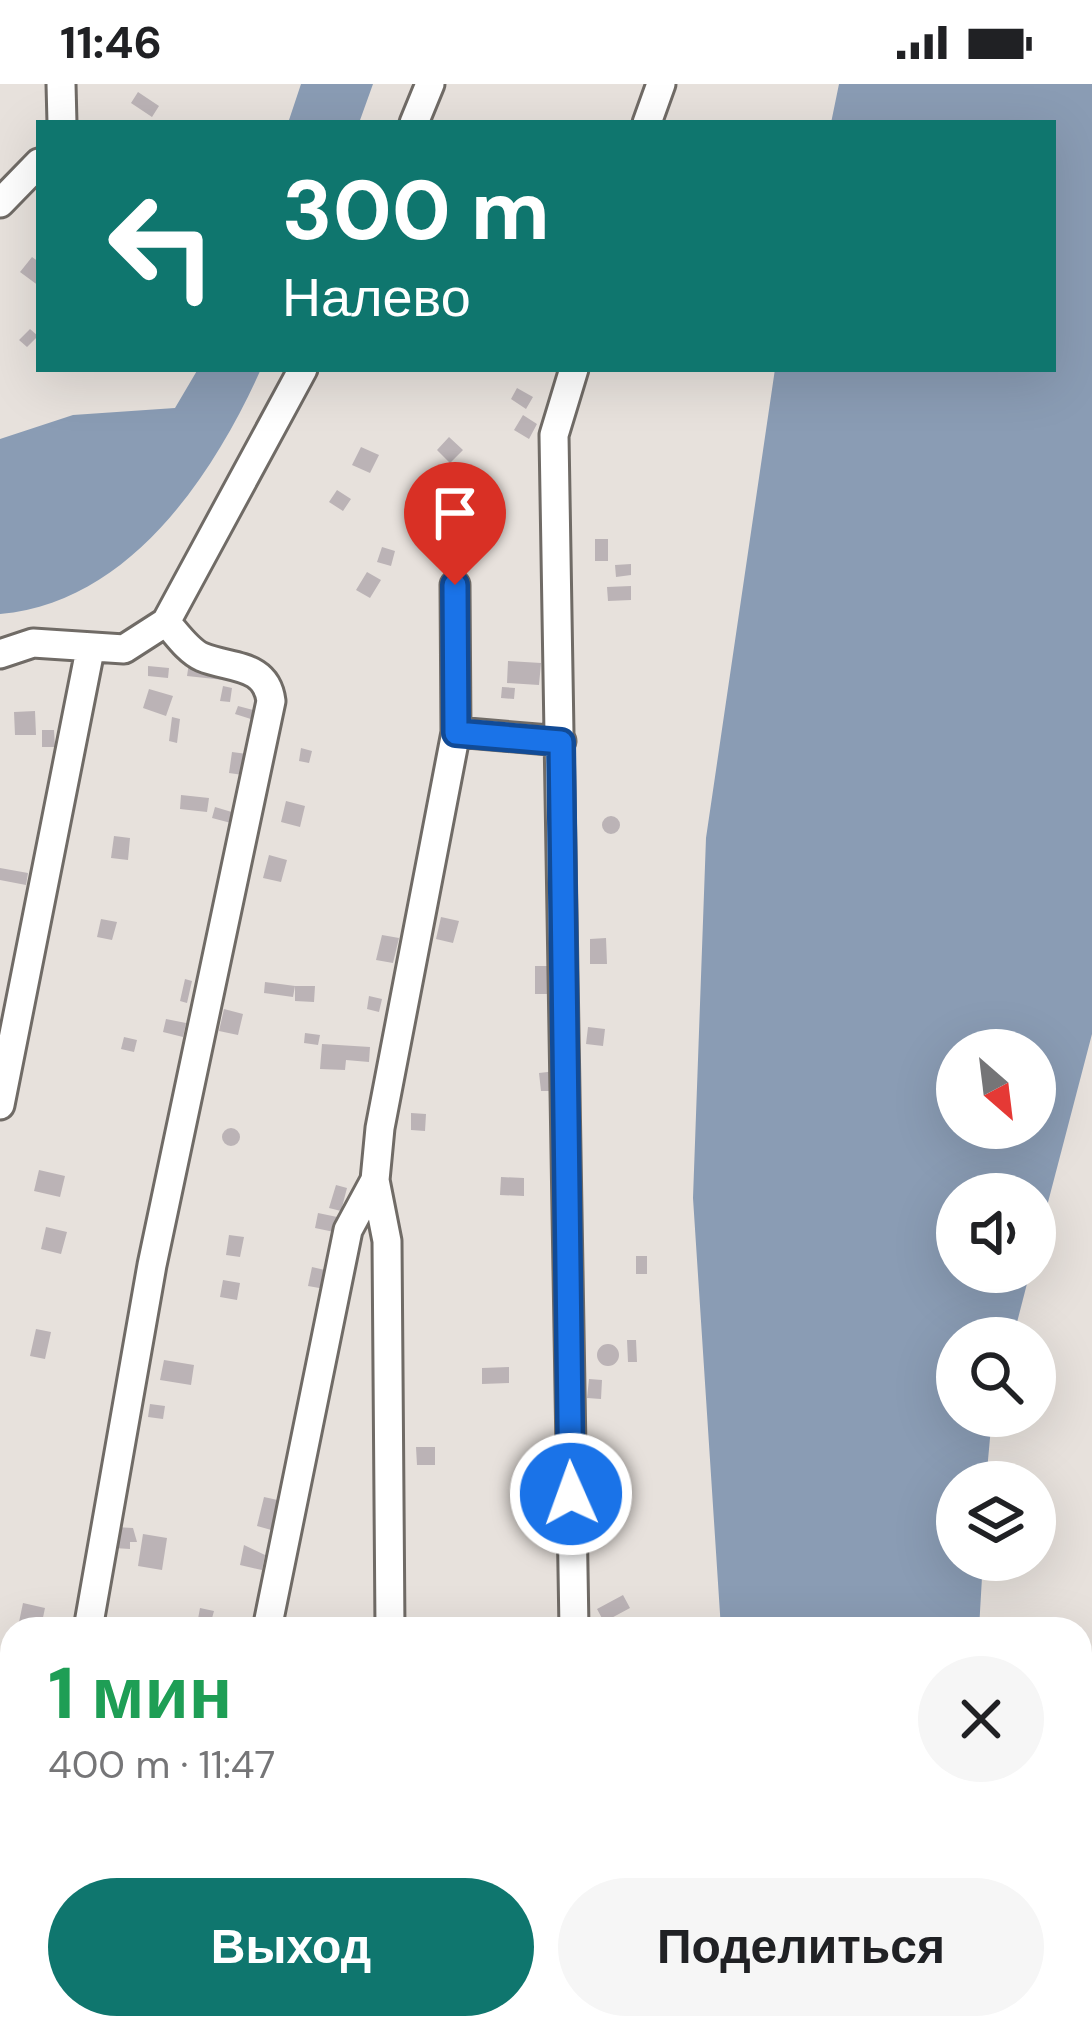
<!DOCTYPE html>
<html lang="ru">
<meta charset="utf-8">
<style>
body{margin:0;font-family:"DM Sans",sans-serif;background:#f6f6f6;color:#202124;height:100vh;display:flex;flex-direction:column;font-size:45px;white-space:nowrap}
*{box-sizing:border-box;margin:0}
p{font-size:39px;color:#757577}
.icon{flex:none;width:66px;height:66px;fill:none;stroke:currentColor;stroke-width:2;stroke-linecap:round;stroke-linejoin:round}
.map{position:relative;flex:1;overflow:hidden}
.sheet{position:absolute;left:0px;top:1533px;width:1092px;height:423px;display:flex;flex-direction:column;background:#fff;border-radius:36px 36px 0 0;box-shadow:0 12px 48px #0002}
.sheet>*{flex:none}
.guide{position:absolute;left:36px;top:36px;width:1020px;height:252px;border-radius:0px;box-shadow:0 12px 48px #0002;background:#0f766e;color:#fff;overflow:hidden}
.needle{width:78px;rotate:152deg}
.fabs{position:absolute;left:936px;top:945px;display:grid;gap:24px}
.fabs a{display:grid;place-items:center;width:120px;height:120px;border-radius:50%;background:#fff;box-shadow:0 12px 48px #0002;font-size:60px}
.pin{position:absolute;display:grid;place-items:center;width:102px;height:102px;color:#fff;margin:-123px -51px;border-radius:50% 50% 50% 0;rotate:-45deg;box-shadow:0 0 12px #0007}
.pin .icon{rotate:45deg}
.me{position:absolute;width:132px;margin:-66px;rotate:358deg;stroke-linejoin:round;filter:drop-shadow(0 0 9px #0008)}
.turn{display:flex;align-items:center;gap:42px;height:252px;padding:0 48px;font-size:54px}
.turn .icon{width:156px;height:156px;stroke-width:2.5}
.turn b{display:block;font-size:84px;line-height:102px}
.round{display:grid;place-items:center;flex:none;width:126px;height:126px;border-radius:63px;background:#f6f6f6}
.head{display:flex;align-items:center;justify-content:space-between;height:204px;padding:0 48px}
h1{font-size:72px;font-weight:800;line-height:90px;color:#1e9e55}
.cta{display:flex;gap:24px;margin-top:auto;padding:24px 48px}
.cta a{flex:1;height:138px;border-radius:72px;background:#0f766e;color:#fff;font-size:48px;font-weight:800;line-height:138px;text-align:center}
.cta a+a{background:#f6f6f6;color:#202124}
.status{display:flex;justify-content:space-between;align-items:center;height:84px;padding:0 60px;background:#fff;direction:ltr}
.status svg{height:33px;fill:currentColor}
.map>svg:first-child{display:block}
</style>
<div class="status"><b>11:46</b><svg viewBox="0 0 49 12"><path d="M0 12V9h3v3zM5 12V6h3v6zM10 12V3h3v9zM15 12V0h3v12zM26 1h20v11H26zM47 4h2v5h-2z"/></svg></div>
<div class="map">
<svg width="1092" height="1955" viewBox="0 0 1092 1955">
<rect width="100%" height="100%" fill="#e7e1dc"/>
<path fill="#8a9cb4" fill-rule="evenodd" d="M301,0h72l-14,39h-71z
M839,0h253v950l-57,218v-58h-78v78h73l-17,66h-56v78h35l-6,66h-29v78h26l-4,69h-258l-28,-431 13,-360 69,-469h278v-246h-222zM957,966h78v78h-78z
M198,285h63c-49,109 -133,234 -261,245v-175l73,-24 102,-7z
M770,1944h168l3,11h-169z"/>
<path fill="#bbb3b6" d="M138,8l21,14 -7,11 -21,-14z
M32,173l7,5v24l-19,-14z
M30,245l8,7 -11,11 -8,-7z
M517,304l16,9 -7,12 -15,-10z
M523,331l14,9 -8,15 -15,-9z
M449,353l14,13 -13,13 -13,-13z
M361,363l18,8 -9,18 -18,-8z
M436,405l16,12 -9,12 -16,-13z
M337,406l14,9 -8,12 -14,-9z
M595,455h13v22h-13z
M382,463l13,4 -4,15 -14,-4z
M631,480v11l-15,2 -1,-12z
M367,488l14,8 -11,18 -14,-8z
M631,502v14l-23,1 -1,-14z
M508,577l33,2 -2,22 -32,-2z
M189,579l37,5 -2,12 -37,-4z
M148,582l21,2 -1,10 -20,-2z
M223,602l9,2 -2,14 -10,-1z
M502,603l13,1 -1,11 -13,-1z
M149,605l24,7 -7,20 -23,-8z
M238,622l19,5 -3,9 -19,-6z
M35,627l1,24h-21l-1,-23z
M172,633l8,2 -3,24 -8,-2z
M42,646h12l1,17h-13z
M301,664l11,3 -3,12 -10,-2z
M232,668l15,2 -4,21 -14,-2z
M181,711l28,3 -2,14 -27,-3z
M286,717l19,5 -5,21 -19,-5z
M215,723l20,6 -4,10 -19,-5z
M602 741a9 9 0 1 1 18 0a9 9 0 1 1-18 0Z
M114,752l16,2 -2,22 -17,-2z
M269,771l18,5 -6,22 -18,-4z
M0,784l28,5 -2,12 -26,-5z
M441,833l18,4 -6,22 -17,-4z
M101,835l16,3 -5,18 -15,-3z
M382,851l17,3 -6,25 -17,-3z
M606,854l1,26h-17v-25z
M535,882h17v28h-17z
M185,895l7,2 -5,22 -7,-2z
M265,898l30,4 -2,11 -29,-4z
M295,902h20l-1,16 -19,-1z
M369,912l13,3 -3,13 -12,-3z
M224,925l19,5 -5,21 -19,-4z
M166,935l20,4 -3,14 -20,-5z
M588,943l17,2 -2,17 -17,-2z
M305,949l15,2 -2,10 -14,-2z
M124,953l13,3 -3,12 -13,-3z
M322,960l48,3 -1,15 -23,-2 -1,10 -25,-1z
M556,987l3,20h-18l-2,-18z
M411,1029l15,1 -1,17 -14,-1z
M222 1053a9 9 0 1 1 18 0a9 9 0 1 1-18 0Z
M39,1086l26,6 -5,21 -26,-6z
M501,1093l23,1v18l-24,-1z
M336,1101l11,3 -6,23 -12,-3z
M318,1129l24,5 -3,15 -24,-5z
M46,1143l21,5 -6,22 -20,-5z
M229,1151l15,2 -4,20 -14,-2z
M636,1172h11v18h-11z
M312,1183l17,4 -4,18 -17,-3z
M223,1196l17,3 -3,17 -17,-3z
M36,1245l15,3 -6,27 -15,-3z
M627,1256h9l1,22h-9z
M597 1271a11 11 0 1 1 22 0a11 11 0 1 1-22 0Z
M164,1276l30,5 -3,20 -31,-5z
M509,1283v16l-27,1v-16z
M589,1295l13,1 -1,19 -14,-1z
M150,1320l15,2 -2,13 -15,-2z
M416,1363h19v18h-18z
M264,1413l18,4 -7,30 -18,-5z
M115,1443l18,1 4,14h-7v7l-16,-1z
M143,1450l24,4 -5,32 -24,-4z
M244,1461l21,10 -3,15 -22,-5z
M623,1511l7,13 -26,14 -7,-13z
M23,1519l22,5 -4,19 -22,-5z
M200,1524l14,3 -3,11 -13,-3z"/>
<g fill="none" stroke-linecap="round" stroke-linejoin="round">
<defs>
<path id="minor" d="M61,0l1,39
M414,39l16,-39
M647,39l14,-39
M0,119l39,-40
M574,285l-20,66 20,1194
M0,570l33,-11 91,6 42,-27 137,-253
M456,648l105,9
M0,1021l90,-455
M88,1545l64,-364 119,-564c-5,-38 -40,-32 -69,-44 -14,-6 -26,-24 -36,-35
M267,1545l81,-399 27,-50
M390,1545l-3,-388 -12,-61 5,-52 76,-396 -1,-147
M584,1944v11
M22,1955l2,-11
M189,1955l2,-11
M397,1955v-11"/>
</defs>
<use href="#minor" stroke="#706b66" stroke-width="33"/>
<use href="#minor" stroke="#fff" stroke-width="27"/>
</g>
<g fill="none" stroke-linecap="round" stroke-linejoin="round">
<defs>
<path id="route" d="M455,501l1,148 105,9 10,752"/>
</defs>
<use href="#route" stroke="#114b97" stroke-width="30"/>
<use href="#route" stroke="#1a73e8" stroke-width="21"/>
</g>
</svg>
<div class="fabs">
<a><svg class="needle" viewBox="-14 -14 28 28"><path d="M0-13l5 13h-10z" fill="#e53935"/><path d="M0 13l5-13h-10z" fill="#757577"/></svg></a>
<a><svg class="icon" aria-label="sound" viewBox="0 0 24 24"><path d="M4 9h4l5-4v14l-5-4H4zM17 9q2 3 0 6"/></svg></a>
<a><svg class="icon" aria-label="search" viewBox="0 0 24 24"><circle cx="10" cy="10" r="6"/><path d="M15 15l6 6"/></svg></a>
<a><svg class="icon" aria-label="layers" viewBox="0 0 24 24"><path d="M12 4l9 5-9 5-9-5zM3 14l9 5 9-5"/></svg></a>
</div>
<div class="pin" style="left:455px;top:501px;background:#d93025"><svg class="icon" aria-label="arrive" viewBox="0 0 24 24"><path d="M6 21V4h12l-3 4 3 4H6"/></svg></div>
<svg class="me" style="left:571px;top:1410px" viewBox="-20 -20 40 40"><circle r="17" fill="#1a73e8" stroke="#fff" stroke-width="3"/><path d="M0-11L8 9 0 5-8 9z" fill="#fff"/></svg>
<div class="guide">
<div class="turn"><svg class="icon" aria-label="left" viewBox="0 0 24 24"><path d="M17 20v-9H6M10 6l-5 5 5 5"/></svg><div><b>300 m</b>Налево</div></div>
</div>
<section class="sheet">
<div class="head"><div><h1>1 мин</h1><p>400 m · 11:47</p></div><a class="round"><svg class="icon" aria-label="close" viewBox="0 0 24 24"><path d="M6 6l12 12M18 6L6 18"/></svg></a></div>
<div class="cta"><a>Выход</a><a>Поделиться</a></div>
</section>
</div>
